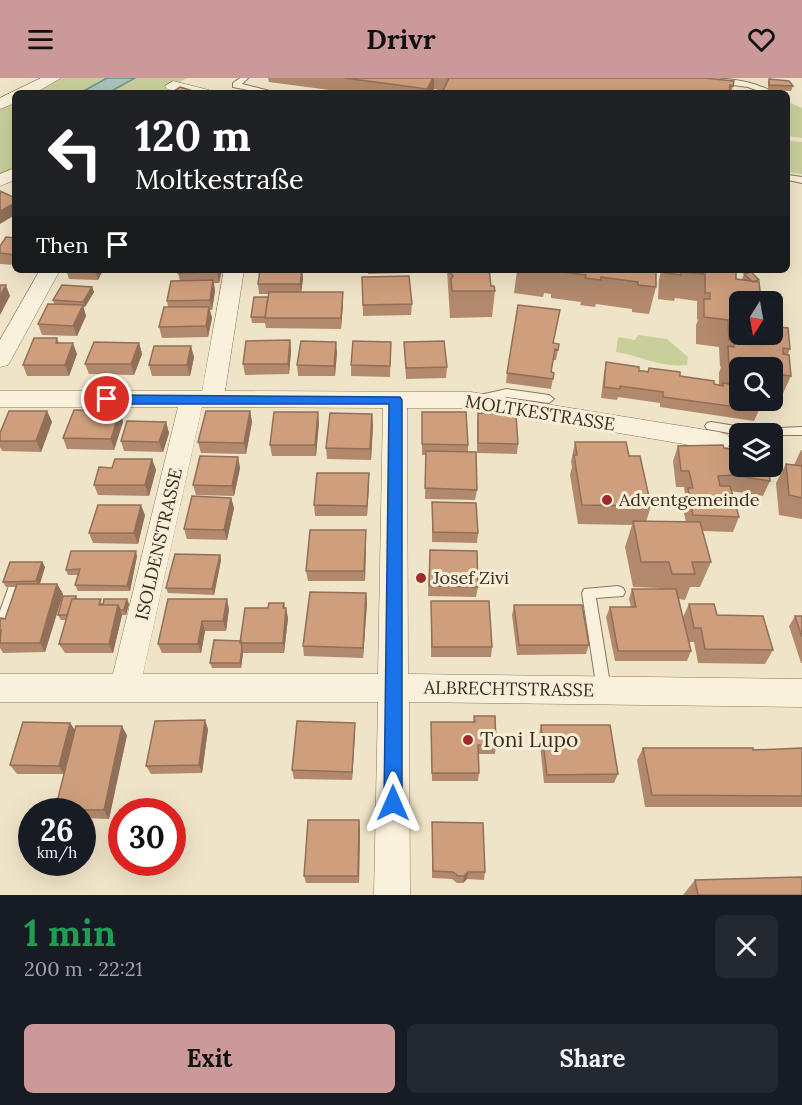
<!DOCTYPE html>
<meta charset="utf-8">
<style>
body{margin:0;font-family:Lora,serif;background:#242831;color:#f1f3f6;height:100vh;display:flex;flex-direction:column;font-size:22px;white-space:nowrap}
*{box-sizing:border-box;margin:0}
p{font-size:20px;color:#9ea1a6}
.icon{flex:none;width:33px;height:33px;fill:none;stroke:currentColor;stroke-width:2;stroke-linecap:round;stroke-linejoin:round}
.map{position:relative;height:817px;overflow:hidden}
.details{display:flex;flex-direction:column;background:#171b24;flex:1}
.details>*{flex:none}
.banner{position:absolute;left:12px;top:12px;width:778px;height:183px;border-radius:9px;box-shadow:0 6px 24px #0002;background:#202124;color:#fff;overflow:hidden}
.needle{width:39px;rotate:191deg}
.controls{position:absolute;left:729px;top:213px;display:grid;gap:12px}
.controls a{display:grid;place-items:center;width:54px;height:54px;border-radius:9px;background:#171b24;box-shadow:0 6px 24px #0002;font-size:30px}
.speed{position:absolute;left:18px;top:720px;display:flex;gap:12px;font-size:30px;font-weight:700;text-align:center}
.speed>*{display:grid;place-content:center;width:78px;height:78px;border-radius:50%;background:#171b24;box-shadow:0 6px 24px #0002;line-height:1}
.speed small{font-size:15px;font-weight:400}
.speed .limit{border:9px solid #d22;background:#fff;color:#111}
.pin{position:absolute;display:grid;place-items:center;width:51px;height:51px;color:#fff;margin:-26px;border:3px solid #fff;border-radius:50%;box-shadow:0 2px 6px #0007}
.me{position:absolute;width:66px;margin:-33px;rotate:0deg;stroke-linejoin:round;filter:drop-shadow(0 0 4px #0008)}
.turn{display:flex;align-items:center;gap:21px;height:126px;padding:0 24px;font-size:27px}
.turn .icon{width:78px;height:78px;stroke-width:2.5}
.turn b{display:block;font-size:42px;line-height:51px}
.then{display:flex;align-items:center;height:57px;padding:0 24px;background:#0003;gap:12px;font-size:22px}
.round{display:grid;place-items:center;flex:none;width:63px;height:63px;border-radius:9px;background:#242831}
.overview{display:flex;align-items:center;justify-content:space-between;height:102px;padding:0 24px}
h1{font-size:36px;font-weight:700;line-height:45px;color:#1e9e55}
.primary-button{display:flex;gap:12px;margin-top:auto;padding:12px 24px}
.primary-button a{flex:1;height:69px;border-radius:9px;background:#cc999b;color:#111;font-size:24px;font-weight:700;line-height:69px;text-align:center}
.primary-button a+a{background:#242831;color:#f1f3f6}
header{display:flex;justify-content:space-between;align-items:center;height:78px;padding:0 24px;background:#cc999b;color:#111;font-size:27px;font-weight:700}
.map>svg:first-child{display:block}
</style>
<header><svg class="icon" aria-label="menu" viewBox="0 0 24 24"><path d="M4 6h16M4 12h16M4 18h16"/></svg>Drivr<svg class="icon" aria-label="heart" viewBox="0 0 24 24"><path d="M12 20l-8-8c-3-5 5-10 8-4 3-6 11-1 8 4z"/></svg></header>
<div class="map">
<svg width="802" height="817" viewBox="0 0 802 817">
<rect width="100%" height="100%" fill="#f0e4c8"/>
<path fill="#c9cf9b" d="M53,0h134l-27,15h-137z
M15,19v76l-15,8v-77z
M788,24l14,6v30l-14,-2z
M788,63l14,1v32l-14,-2z
M638,257l29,4 21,18 -1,8c-26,3 -47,-9 -71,-13l2,-15 17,3z"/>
<path fill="#a9c4bc" stroke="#6f938a" stroke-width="1.5" d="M107,0h28l-27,15h-28z"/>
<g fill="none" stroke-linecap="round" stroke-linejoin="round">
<defs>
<path id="lane" d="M240,0h8l-6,6 36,9h-15l-30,-6v-4z
M690,0c26,0 60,0 82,14l-8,1 -16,-6 -54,-7z
M788,97l14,2v6l-14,-3z
M507,311l42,6 5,4 -5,4 -42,-6 -28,6 -5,-4 1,-3z
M711,344l43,7 48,-2v8h-62l-33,-6 -2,-3 2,-3z
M15,504l5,1 2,4 -15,44 -2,4 -5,2v-26l10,-28z
M618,508l5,2 2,4 -2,4 -27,2 15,92 -2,5 -5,1 -5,-1 -2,-5 -15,-97 2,-4z"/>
<path id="street" d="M41,0h20l-26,15h-20v10l-15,6v-11z
M173,3l36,9 2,3h-28l-16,-4 -2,-3z
M15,90v12l-15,6v-12z
M40,192h20l-49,90 -3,5 -8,2v-27z
M224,192h20l-19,121 246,1 248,40 9,3 3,6 -3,6 -9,3 -248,-42h-64l1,266 394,5v28l-393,-5 1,193h-36l4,-193h-378v-28h113l65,-267h-178v-16h202zM202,329l181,1 -5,266h-235z"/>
</defs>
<use href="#lane" stroke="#8d765c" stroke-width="2"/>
<use href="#street" stroke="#8d765c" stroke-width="1"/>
<use href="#lane" fill="#faf1dc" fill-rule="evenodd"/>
<use href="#street" fill="#faf1dc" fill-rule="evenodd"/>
</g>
<path fill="#b2896c" d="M268,0h436l29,8 -2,7h-289l1,-2 -9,-2 -2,4h-80l-83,-11z
M769,1l24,7 -2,5 -23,-1v-6z
M15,160v27l-15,-1v-18z
M66,192h37l-5,10 -29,-1z
M179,192h43l-3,13h-5l1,8 -3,19h-2l2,8 -4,19 -46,1 -3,-11 9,-20 -1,-6 13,-20 -2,-8z
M259,192h43l1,9 -2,13 42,11 -2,26 -75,-1 -1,-5h-13l-1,-6 17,-20v-3h-9l-1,-10 2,-14z
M368,192h40v3l-40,1z
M447,192h44l-1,9 1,7 4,5 -3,26 -42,1z
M517,192h139v17l-7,27 -17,-2v-3l-36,-5 -1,3 -15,-2 1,-3 -30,-4v-4l-7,-1 -1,4 -29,-4z
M661,192h75v9l8,1 -2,-1 2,-5 14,8 2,20h-20v32l50,15 -2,5 3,22 -12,26 -13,-2h6v-32h-32v32l19,10 -5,11 -94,-14v-4l-42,-6 -1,3 -16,-2 3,-25 2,-11 42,10 1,-4 70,17v-12l2,-6 -1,-1 -1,-19 -23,-3v-19l2,-5 -1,-1v-18l-22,-3 -1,3 -16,-2 1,-19z
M362,199l50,27 -1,11 -48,1z
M92,209l2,5 -9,15h-2l3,9 -9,20 -35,-1 -4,-11 16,-20 -1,-4z
M57,260l2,5 18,11 -8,22h-42l-4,-11z
M290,262l1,11 -2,23 -44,1 -2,-11z
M391,264l-1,35 -39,-1v-11z
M404,264l43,25 -1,11 -40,1z
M139,265l3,11 -8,21 -45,-1 -4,-10z
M553,265l6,1 -3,16h-3l-2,12 3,1 -3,16 -45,-6 1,-10z
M337,274l-2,24h-37l-1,-11z
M194,279l-4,19h-38l-3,-11z
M47,333l5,11 -11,30 -39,-1 -2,-4v-14z
M120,333l3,11 -9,28 -47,-1 -4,-11z
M250,333l2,11 -6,32 -45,-1 -3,-11z
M422,334l46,33v7l9,38 -2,10 -50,-1 1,-44h-4z
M478,335l40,31 -1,10 -40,-1v-29z
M166,344l3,11 -6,19 -39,-1 -3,-10z
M319,344l-3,34h-44l-2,-11z
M373,347l-2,35 -44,-1 -1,-11z
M575,364l54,14 22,50 -5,16h40l-4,-18 3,-9 -1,-8h-8l-3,-26 5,-15 46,2 46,33 -7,15 -32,-5 8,26 -6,15 -31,-1 9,31 -11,25h-10l-5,13 -6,-1 4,18 6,-13 28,11 56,35 -8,14 -67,-1 -4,-21h-5l2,9 -4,10h-72l-9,-44 4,-10h21l-2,-8 3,-10h28l-1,-1 -26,-1 -8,-40 7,-22 -54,-1 -8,-49 2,-8 -1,-5z
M801,372h1v71v-2l-23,-4 -3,-32 10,-19 8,1z
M238,379l2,11 -6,28 -38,-1 -3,-10z
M152,381l4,11 -7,26 -51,-1 -4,-10z
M369,395v11l-2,32h-52l-1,-11z
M231,420l3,10 -7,32 -40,-1 -3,-10z
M432,424l46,31 -1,10 -45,-1z
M145,437l-7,29 -45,-1 -4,-10z
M366,463l-1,40h-57l-2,-10z
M430,472l48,37 -2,10 -48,-1z
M220,477l1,5 -7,35 -46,-2 -2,-5z
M137,478l-7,35h-52l-3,-6 3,-10h-10l-2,-5z
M42,484l3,5 -5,17h17l6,10 -18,58 -42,1 -3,-5v-26l5,-3 11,-32h-10l-3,-5z
M366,515l1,10 -4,55 -59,-2 -1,-10z
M76,518l2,3 25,4 24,-4 2,5 -3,11h-4l-9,38h-48l-6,-9 7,-24h-5l-3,-5z
M168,521l61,10 -3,22h-21l-4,22h-39l-4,-9z
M431,523l61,46 -1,10h-60z
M284,525l4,15 -4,35h-41l-2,15h-29l-2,-5 31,-22 27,-33z
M514,527l75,40 -3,9 -69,1 -5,-40z
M795,538h7v47h-1l-12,-37z
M474,638l22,29 -1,9h-17l1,19 -1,8h-46l-1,-59h42z
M70,645l5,7 52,5 -18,84 -27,-1v-6h-26l-1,-2 9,-36h-47l-7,-9z
M355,645v9l-3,48 -58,-1 -2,-9z
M541,647l77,49 -4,9h-70l-5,-49z
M208,651l-6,44 -51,1 -5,-8z
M643,670l110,2 49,-2v59h-157l-8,-47z
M359,742l1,8 -1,55h-53l-2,-7z
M432,744l53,50 -1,8 -17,-1 -4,4h-6l-5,-4 -20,-1z
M695,802l107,15h-119z"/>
<path fill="#916f58" d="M433,0h1v11l-2,4h-5v-4z
M15,125v12l-15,9v-13z
M95,192h8l-5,10z
M218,192h4l-3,13 -2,-11z
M302,192l1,9 -2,15 -1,-10z
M213,202l2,11 -3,19 -2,-10z
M6,207l4,11 -10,19v-19z
M92,209l2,5 -9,15 -2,-5z
M343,214v11l-2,26v-11z
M83,227l3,11 -9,20 -4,-10z
M209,229l3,11 -4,19 -2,-11z
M290,262l1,11 -2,23 -1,-10z
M336,264l1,10 -2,24 -1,-10z
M73,265l4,11 -8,22 -4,-11z
M139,265l3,11 -8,21 -3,-11z
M191,268l3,11 -4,19 -3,-11z
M47,333l5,11 -11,30 -5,-11z
M120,333l3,11 -9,28 -3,-11z
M250,333l2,11 -6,32 -2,-11z
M318,334l1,10 -3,34 -1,-11z
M372,336l1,11 -2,35 -1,-11z
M166,344l3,11 -6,19 -4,-10z
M238,379l2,11 -6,28 -2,-10z
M152,381l4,11 -7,26 -4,-11z
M369,395v11l-2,32v-10z
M231,420l3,10 -7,32 -3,-10z
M141,427l4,10 -7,29 -4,-11z
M366,452v11l-1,40 -1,-10z
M136,473l1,5 -7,35 -3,-5z
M220,477l1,5 -7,35 -2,-6z
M42,484l3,5 -6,19 -3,-5z
M57,506l6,10 -18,58 -5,-9z
M366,515l1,10 -4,55v-10z
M127,521l2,5 -3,11 -2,-5z
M227,521l2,10 -3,22 -3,-10z
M118,527l4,10 -9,38 -4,-9z
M286,530l2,10 -4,35 -1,-10z
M202,543l3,10 -4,22 -3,-9z
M242,570l1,5 -2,15 -1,-5z
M205,642l3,9 -6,44 -3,-8z
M70,645l6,9 -12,42 -5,-8z
M355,645v9l-3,48v-8z
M122,648l5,9 -18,84 -5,-9z
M359,742l1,8 -1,55 -1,-7z
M468,794l-1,7 -4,4 1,-7z"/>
<path fill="#cf9f7d" stroke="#916f58" stroke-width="1.5" d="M345,0h88l-6,11z
M449,0h255l30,3 -1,5 -3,-1 -1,8h-287z
M769,1l20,2 4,5 -24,-1z
M180,9l19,6h-28z
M0,113l15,7v5l-15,8z
M6,159l9,1v17l-15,-2v-7z
M179,192h39l-1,2 -39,1z
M260,192h42l-2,14h-42z
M450,192h39l2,16h3l1,5h-43l-1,-12 2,-3 -3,-4z
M555,192h101v17l-18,-2v-3l-37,-5v3l-16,-2 1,-3 -31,-4z
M665,192h71v9l23,3 2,18h-6v2h-15v32h32v-8l16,2 2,21 -7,-1v6l6,1 2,21 -19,-3v-5h-32v1l-11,-2 -1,-21 6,1v-7h-5l-1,-20 -24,-3v-18h6v-6h-5v-19l-24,-2v3l-16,-2z
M751,194l8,8 -6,2 -9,-8z
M409,198l3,28 -49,1 -1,-28z
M213,202l-3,20 -43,1 4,-20z
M0,207h6l-6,11z
M62,207l30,2 -9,15 -30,-2z
M269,214h74l-2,26h-76z
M254,219h14l-3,20h-14z
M48,226l35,1 -10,21 -35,-2z
M518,227l42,5 -7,33 6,1 -1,6 -3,-1 -4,23 3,1 -1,6 -46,-6z
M164,229h45l-3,19 -47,1z
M34,260h23l-1,5h17l-8,22h-42z
M290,262l-2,24h-45l3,-23z
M301,263l35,1 -2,24 -37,-1z
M353,263l38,1 -1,24 -39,-1z
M444,263l3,26 -41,1 -2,-26z
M94,264l45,1 -8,21h-46z
M154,268h37l-4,19h-38z
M606,284l33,5v4h5l4,1 1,-4 31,4v4l34,5v3l9,2v-3l17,3v14h18l1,10 -96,-13v-5l-43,-6v3l-16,-2z
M74,332l46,1 -9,28 -48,-1z
M9,333h38l-11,30h-36v-8z
M206,333h44l-6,32 -46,-1z
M274,334h44l-3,33h-45z
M422,334h44l2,33 -46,-1z
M330,335l42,1 -2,35 -44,-1z
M478,335l38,2 2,29 -40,-1z
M127,343l39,1 -7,20 -38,-1z
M575,364h51l3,14h11l11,50 -69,-1 -8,-50h3z
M723,367l1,3 16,3v15h29l1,15 -38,-6 -14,1 2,10h10l9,31 -46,-2 -5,-27h5l-4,-17h-8l-3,-25z
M426,373l50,1 1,38 -52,-2z
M200,378l38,1 -6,29 -39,-1z
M115,381h37l-7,26h-51l5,-18 13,1z
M786,386l16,2v32l-13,-3z
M317,395h52l-2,33 -53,-1z
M192,418l39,2 -7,32 -40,-1z
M432,424l44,1 2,30 -45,-1z
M98,427h43l-7,28h-45z
M633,443l67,1 11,40h-19l3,12h-23l-3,-12h-28z
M310,452h56l-2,41h-58z
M430,472l47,1 1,36 -49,-1z
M71,473h65l-9,35 -52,-1 5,-16 -14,1z
M175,476l45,1 -8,34 -46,-1z
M10,484h32l-6,19 -33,1z
M17,506h40l-17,59h-40l1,-13h-1v-8l1,-4 4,1z
M632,511h44l15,62h-73l-8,-44h26z
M310,514l56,1 -3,55 -60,-2z
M63,518h13l-1,3h-3l-5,16h-9z
M72,521h29l-2,6h19l-9,39h-50z
M104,521h23l-3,11h-4l-2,-5h-15z
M168,521h59l-4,22h-21l-4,23h-40z
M431,523h58l3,46h-60z
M269,525h15l-1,5h3l-3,35h-43l5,-35h23z
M689,526h25l3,11 46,1 10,34 -68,-1 -4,-21h-7z
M514,527h68l7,40h-70z
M795,538h7v21z
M214,562l27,1 1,7 -2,15h-30z
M474,638h21l1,29h-18l1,28h-47l-1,-51h44z
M205,642l-6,45 -53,1 9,-45z
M297,643l58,2 -3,49 -60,-2z
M23,644l47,1 -11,43 -49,-1z
M541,647h69l8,49 -71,1z
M76,648h46l-18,84h-49z
M643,670h110v2l49,-2v48l-150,-1z
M308,742h51l-1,56h-54z
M432,744l51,1 2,49h-17l-4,4h-6l-5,-4 -20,-1z
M802,799v18h-104l-3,-15z"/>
<path fill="#1a73e8" stroke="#114b97" stroke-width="1.5" d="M107,317l293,2 2,3v403l-3,6 -6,3 -6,-3 -3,-6 5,-399h-282l-7,-5z"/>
<g fill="#9e2a2b" stroke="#f7eed8" stroke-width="2">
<circle cx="607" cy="422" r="6"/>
<circle cx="421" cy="500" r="6"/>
<circle cx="468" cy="662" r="6"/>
</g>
<g text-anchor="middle" stroke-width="6" stroke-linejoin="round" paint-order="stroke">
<g font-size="18" fill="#3d2e20" stroke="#f7eed8">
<text transform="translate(540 335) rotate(9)" y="6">MOLTKESTRASSE</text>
<text transform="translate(159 466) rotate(-77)" y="6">ISOLDENSTRASSE</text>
<text transform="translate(509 611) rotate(1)" y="6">ALBRECHTSTRASSE</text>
</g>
<g font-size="18" fill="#3d2e20" stroke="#f7eed8" text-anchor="start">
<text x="619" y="428">Adventgemeinde</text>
<text x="433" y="506">Josef Zivi</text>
</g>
<g font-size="21" fill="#3d2e20" stroke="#f7eed8" text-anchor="start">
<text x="480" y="669">Toni Lupo</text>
</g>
</g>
</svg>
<div class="controls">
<a><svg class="needle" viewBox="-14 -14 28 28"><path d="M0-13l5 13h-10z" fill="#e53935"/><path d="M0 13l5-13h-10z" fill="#9ea1a6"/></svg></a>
<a><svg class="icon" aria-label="search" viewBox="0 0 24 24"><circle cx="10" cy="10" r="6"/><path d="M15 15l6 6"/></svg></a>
<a><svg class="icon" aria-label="layers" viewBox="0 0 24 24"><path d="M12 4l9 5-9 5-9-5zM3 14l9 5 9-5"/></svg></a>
</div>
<div class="speed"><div>26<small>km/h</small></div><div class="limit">30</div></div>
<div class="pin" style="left:107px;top:321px;background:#d93025"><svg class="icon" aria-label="arrive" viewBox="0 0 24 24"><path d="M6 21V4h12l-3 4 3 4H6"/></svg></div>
<svg class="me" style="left:393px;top:725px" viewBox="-20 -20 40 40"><path d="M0-17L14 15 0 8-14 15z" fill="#1a73e8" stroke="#fff" stroke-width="4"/></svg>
<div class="banner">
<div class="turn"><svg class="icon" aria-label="left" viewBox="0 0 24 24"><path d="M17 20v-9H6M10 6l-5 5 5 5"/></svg><div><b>120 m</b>Moltkestraße</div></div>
<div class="then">Then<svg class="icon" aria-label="arrive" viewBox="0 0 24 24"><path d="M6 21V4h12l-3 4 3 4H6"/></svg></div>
</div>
</div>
<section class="details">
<div class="overview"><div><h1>1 min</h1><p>200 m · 22:21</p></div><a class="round"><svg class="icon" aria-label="close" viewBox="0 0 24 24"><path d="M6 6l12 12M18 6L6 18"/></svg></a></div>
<div class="primary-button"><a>Exit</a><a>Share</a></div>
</section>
